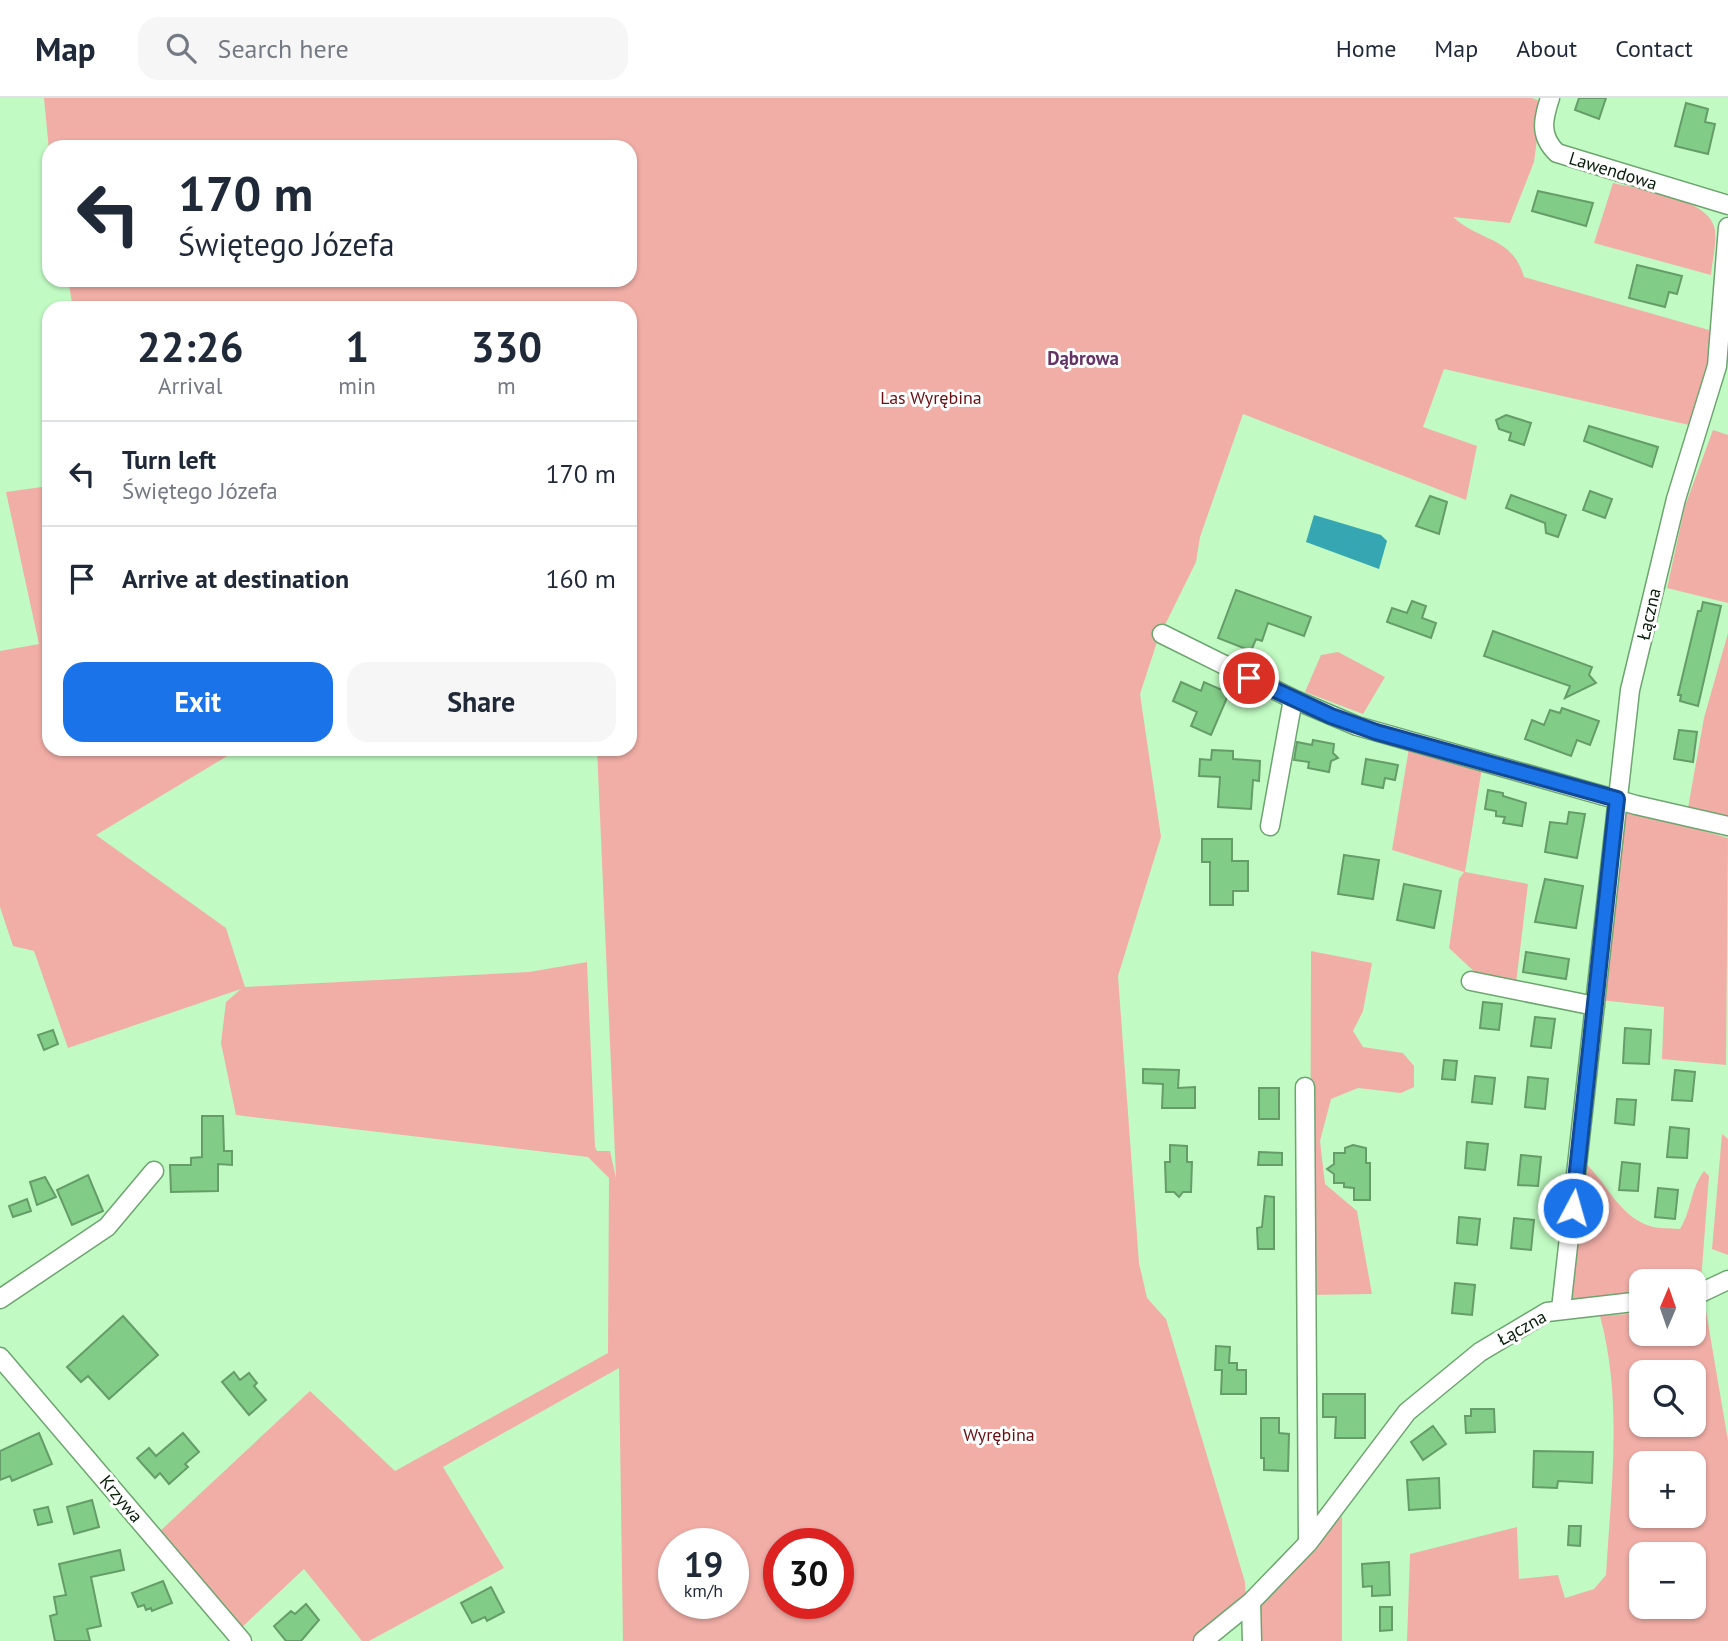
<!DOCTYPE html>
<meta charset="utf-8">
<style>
body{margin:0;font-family:"PT Sans",sans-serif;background:#f6f6f7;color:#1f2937;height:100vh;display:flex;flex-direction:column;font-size:26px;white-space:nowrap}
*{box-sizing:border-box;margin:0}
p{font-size:23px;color:#747a83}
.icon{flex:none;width:38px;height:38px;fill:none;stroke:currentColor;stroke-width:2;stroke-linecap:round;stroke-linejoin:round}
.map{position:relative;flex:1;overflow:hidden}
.details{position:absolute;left:42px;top:203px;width:595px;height:455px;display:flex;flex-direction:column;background:#fff;border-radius:21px;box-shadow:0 2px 5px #0004}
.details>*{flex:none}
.banner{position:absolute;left:42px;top:42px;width:595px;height:147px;border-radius:21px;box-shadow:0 2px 5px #0004;background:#fff;color:#1f2937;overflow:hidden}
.needle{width:46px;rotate:2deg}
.controls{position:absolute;left:1629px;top:1171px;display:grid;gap:14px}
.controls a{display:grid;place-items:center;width:77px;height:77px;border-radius:14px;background:#fff;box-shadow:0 2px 5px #0004;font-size:35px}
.speed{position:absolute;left:658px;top:1430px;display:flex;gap:14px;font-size:35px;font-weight:700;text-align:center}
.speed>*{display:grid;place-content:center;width:91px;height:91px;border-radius:50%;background:#fff;box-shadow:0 2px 5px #0004;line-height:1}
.speed small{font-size:18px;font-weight:400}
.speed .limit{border:10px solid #d22;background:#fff;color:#111}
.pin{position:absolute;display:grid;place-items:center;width:60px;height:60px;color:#fff;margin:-30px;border:4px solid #fff;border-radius:50%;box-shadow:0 2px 7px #0007}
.me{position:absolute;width:77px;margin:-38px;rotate:6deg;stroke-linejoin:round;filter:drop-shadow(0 0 5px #0008)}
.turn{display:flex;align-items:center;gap:24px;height:147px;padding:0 21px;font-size:32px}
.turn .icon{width:91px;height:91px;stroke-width:2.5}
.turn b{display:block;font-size:49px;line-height:60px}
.eta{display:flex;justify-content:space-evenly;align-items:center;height:119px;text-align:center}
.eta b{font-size:42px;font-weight:800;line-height:49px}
.action{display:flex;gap:14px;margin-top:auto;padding:14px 21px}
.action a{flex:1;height:80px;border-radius:21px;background:#1a73e8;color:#fff;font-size:28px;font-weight:800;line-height:80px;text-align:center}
.action a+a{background:#f6f6f7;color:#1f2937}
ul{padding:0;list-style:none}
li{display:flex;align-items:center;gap:21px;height:105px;padding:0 21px;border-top:2px solid #e0e1e3}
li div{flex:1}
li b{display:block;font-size:26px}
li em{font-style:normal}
header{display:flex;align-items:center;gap:42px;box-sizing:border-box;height:98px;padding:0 35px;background:#fff;border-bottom:2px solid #e0e1e3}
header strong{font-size:33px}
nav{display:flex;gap:38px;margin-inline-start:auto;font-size:24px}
.search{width:490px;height:63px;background:#f6f6f7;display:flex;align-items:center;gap:18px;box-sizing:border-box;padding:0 24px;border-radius:21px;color:#747a83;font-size:26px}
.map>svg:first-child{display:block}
</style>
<header>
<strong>Map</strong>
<div class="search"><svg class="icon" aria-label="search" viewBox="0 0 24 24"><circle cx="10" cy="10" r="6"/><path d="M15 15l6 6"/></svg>Search here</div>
<nav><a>Home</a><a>Map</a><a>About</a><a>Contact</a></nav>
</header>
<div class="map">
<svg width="1728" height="1543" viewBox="0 0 1728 1543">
<rect width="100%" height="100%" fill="#c1fbc3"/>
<path fill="#f1aea7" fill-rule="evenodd" d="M44,0h1488l10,4 -8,60 -24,61 -57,-6c29,26 59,19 71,60l185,53c1,26 -6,73 -20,95l-245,-56 -21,58 54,19 -11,54 -223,-86 -43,123 -4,25 -38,77 -18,55 21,143 -43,139 21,287 8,35 19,21 79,263 1,16 -53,43h-570l-4,-273 -176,99 61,101 -135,73h-7l-58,-72 -63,59 -83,-95 152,-142 85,80 213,-118 1,-175 -21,-21 -352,-42 -15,-72 5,-41 15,-13 -173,59 -34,-97 -21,-5 -13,-39v-256l39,-7 -33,-152 43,-6v263h190l-143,86 130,93 19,59 284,-15 58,-10 8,185 2,4h13l6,27 -19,-429h33v-441h-557l-5,-28h562v-133h-581v3zM674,1446h59v59h-59zM779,1446h59v59h-59z
M1613,85c25,6 93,15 101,43 4,13 -2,35 -3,49l-117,-32z
M1713,332l15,5v168l-61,-15 18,-82z
M1728,535v184l-40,-9 16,-90z
M1338,554l47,25 -22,37 -58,-22 16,-37z
M1409,650l73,20 -17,104 63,12 -12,99 -37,-7 -30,-28 10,-69 5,-7 -72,-22z
M1622,710l106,30 -2,227 -64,-6 2,-52 -64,-7z
M1311,853l61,12 -9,48 -10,20 10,16 40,6 11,13v21l-13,6 -43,-5 -27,11 -11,42 5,43 32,27 15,83 -62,1z
M1722,1036l6,5v116l-16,-6z
M1585,1065c22,20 33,51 62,62 9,4 23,3 33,4 12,-19 10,-40 24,-58l5,5 -8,105 -7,7v-7h-52l-1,13 -69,7z
M1704,1201l24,142v200h-321l3,-87 107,-27 2,52 39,-4 7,23 29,-9 12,-14c5,-87 17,-174 -6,-259l41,-3 1,21h52v-32zM1642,1274h52v52h-52zM1642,1365h52v53h-52zM1642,1456h52v52h-52z
M1342,1418v125h-85v-31z"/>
<path fill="#35a6b2" d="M1314,417l67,20 6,6 -8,28 -73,-27z"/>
<path fill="#81cc86" stroke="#659c68" stroke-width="2" d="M1579,0h27l-7,21 -24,-9z
M1686,5l22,6 -3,13 10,2 -7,30 -33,-8z
M1538,93l55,12 -7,23 -54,-15z
M1637,167l45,11 -5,18 -8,-2 -4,15 -36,-9z
M1506,317l25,8 -7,22 -15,-5 2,-7 -12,-4 -3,-9z
M1589,328l69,21 -6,20 -68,-26z
M1590,393l22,8 -7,19 -22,-8z
M1511,397l55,20 -8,22 -12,-4 -1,-10 -39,-15z
M1430,398l17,6 -8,32 -23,-8z
M1236,492l75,27 -7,19 -36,-13 -6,18 -6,-2 -5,12 -33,-13z
M1412,503l14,5 -4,12 14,5 -5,15 -44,-16 5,-14 15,5z
M1703,504l18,4 -23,100 -18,-5 1,-6h-3l20,-84h3z
M1493,533l99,36 -3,8 7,8 -31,15 5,-12 -86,-30z
M1181,584l20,9 3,-9 25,11 -18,42 -20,-9 6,-14 -24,-11z
M1562,610l37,13 -9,24 -13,-5 -6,16 -46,-17 7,-19 12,5 6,-15 10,3z
M1679,632l18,2 -4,30 -19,-3z
M1313,642l21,4 -1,9 5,5 -7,3 -2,11 -21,-4 1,-6 -15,-2 3,-18 15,3z
M1212,652l21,1v8l27,2 -1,20 -6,-1 -2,29 -33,-2 2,-30 -21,-1 1,-17 11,1z
M1366,661l32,6 -3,15 -10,-2 -2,10 -21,-4z
M1488,692l15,3v3l23,7 -4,23 -19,-3 2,-6 -9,-1v-5l-11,-2z
M1569,714l16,2 -8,44 -32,-6 5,-30 17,2z
M1202,741h30v22h16v30h-15v14h-23v-43h-8z
M1344,757l35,5 -6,39 -35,-5z
M1545,781l38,7 -7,42 -41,-6z
M1404,786l37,7 -7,37 -37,-8z
M1526,854l43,7 -3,20 -43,-7z
M1483,904l19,2 -3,26 -19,-2z
M1535,919l20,2 -4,29 -20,-2z
M1625,930l26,2 -2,34 -26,-1z
M53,932l5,14 -14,6 -6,-15z
M1444,962l13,1 -2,19 -13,-1z
M1143,971l36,1 -1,18 17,-1v21h-33l1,-24 -20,-1z
M1675,972l20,2 -3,29 -20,-1z
M1475,978l20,2 -3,26 -20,-2z
M1528,979l20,2 -3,30 -20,-2z
M1259,990h20v31h-20z
M1617,1001l19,1 -2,25 -19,-2z
M202,1018h21l1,35h8v14l-14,-1v27l-47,1 -1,-27h21v-7l11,-1z
M1670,1029l19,2 -2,29 -20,-1z
M1467,1044l21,2 -3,26 -20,-2z
M1170,1047l17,1v16h5l-1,30h-8l-4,5 -5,-5h-8l-1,-30h5z
M1353,1047l13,3v15h4v37h-16v-12l-10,-1v-4h-10v-9l-7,-5 7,-5v-11h11v-5z
M1259,1054l23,1v12h-24z
M1521,1057l20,2 -3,29 -20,-1z
M1622,1064l18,2 -2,27 -19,-1z
M88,1077l15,36 -31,14 -15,-35z
M45,1079l11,20 -19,8 -7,-23z
M1658,1090l20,2 -3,29 -20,-2z
M1265,1098l9,1v52h-16l-1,-21 5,-1z
M27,1101l4,12 -18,6 -4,-11z
M1459,1119l21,2 -3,26 -20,-2z
M1514,1120l20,2 -3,30 -20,-2z
M1455,1185l20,2 -3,30 -20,-2z
M123,1218l35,39 -49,44 -21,-23 -7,6 -14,-15z
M1216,1248l14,1 -1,16h8v7h9v24h-25l1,-24h-7z
M234,1274l6,8 9,-7 8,10 -3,3 12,14 -17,15 -27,-33z
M1323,1296h42v44h-30l1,-21h-13z
M1471,1311h23l1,23 -29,1 -1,-17h6z
M1261,1320h18v15l10,1 -1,37 -24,-1v-12h-3z
M1433,1328l13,18 -23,16 -12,-18z
M39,1335l13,31 -40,17 -2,-5 -10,4v-29z
M183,1335l16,19 -14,12 3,3 -19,17 -9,-11 -5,5 -18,-20 12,-10 7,8z
M1534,1353l59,1 -1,31 -34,-2 -1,7 -24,-1z
M1439,1380l1,30 -31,2 -2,-30z
M92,1402l7,27 -25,7 -7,-27z
M48,1409l4,15 -14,3 -4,-15z
M1569,1428h12l-1,20 -12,-1z
M120,1452l4,20 -33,7 10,49 -14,3 3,12h-35l-5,-25 7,-2 -3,-17 12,-2 -7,-31z
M1389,1464l1,33 -18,1v-10l-9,1 -1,-23z
M163,1483l9,22 -20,8 -1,-3 -5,2 -2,-5 -6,2 -6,-14z
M491,1489l13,25 -17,9 -2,-4 -13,6 -11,-20z
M306,1506l13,16 -18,21h-15l-12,-15 17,-15 4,3z
M1380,1509h12v23l-12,1z"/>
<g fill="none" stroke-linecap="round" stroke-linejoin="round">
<defs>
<path id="street" d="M1550,0c-7,21 -11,38 7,55l171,52
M1162,536l131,65 64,27 279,79 92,21
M1270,728l23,-127
M1471,883l124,25
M1305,989l3,456
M1694,1198l34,-16
M0,1201l107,-72 47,-56
M1561,1211l69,-619 46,-191 41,-133 11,-139
M0,1259l242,284
M1251,1504l1,39
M1203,1543l48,-39 57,-59 99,-131 73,-60 67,-40 95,-11"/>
</defs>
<use href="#street" stroke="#6da470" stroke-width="21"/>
<use href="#street" stroke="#fff" stroke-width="18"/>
</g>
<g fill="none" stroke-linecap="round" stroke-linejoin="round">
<defs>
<path id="route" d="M1249,580l82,38 45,16 241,67 -44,409"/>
</defs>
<use href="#route" stroke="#114b97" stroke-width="18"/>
<use href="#route" stroke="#1a73e8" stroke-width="12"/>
</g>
<g text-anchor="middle" stroke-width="6" stroke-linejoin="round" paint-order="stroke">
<g font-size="18" fill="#071d09" stroke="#fff">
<text transform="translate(1613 73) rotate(17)" y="6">Lawendowa</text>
<text transform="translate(1649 516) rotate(-77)" y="6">Łączna</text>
<text transform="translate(1522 1230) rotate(-29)" y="6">Łączna</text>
<text transform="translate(121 1401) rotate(50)" y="6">Krzywa</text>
</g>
<g font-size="18" fill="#6a1012" stroke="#fff">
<text x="931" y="306">Las Wyrębina</text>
<text x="999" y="1343">Wyrębina</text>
</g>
<g font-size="19" font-weight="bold" fill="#653467" stroke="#fff">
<text x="1083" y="267">Dąbrowa</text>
</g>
</g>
</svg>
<div class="controls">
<a><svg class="needle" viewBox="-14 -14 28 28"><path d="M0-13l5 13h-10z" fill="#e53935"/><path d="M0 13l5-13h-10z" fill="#747a83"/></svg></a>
<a><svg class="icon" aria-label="search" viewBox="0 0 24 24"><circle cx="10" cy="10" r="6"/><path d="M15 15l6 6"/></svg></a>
<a>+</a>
<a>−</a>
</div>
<div class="speed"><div>19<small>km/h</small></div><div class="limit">30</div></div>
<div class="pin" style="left:1249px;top:580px;background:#d93025"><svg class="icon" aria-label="arrive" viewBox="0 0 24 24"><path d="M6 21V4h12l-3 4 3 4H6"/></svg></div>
<svg class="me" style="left:1573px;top:1110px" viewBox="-20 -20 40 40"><circle r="17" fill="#1a73e8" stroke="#fff" stroke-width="3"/><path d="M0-11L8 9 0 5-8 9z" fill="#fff"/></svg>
<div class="banner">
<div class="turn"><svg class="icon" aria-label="left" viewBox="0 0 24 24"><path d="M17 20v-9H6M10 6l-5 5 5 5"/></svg><div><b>170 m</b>Świętego Józefa</div></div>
</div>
<section class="details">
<div class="eta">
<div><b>22:26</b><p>Arrival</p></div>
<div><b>1</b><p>min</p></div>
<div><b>330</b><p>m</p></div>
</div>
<ul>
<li><svg class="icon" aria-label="left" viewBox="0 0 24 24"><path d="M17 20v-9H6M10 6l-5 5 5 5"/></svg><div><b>Turn left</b><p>Świętego Józefa</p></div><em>170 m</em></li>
<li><svg class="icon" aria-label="arrive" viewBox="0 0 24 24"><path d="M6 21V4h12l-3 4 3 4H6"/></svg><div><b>Arrive at destination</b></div><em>160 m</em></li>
</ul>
<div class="action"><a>Exit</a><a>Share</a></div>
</section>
</div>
